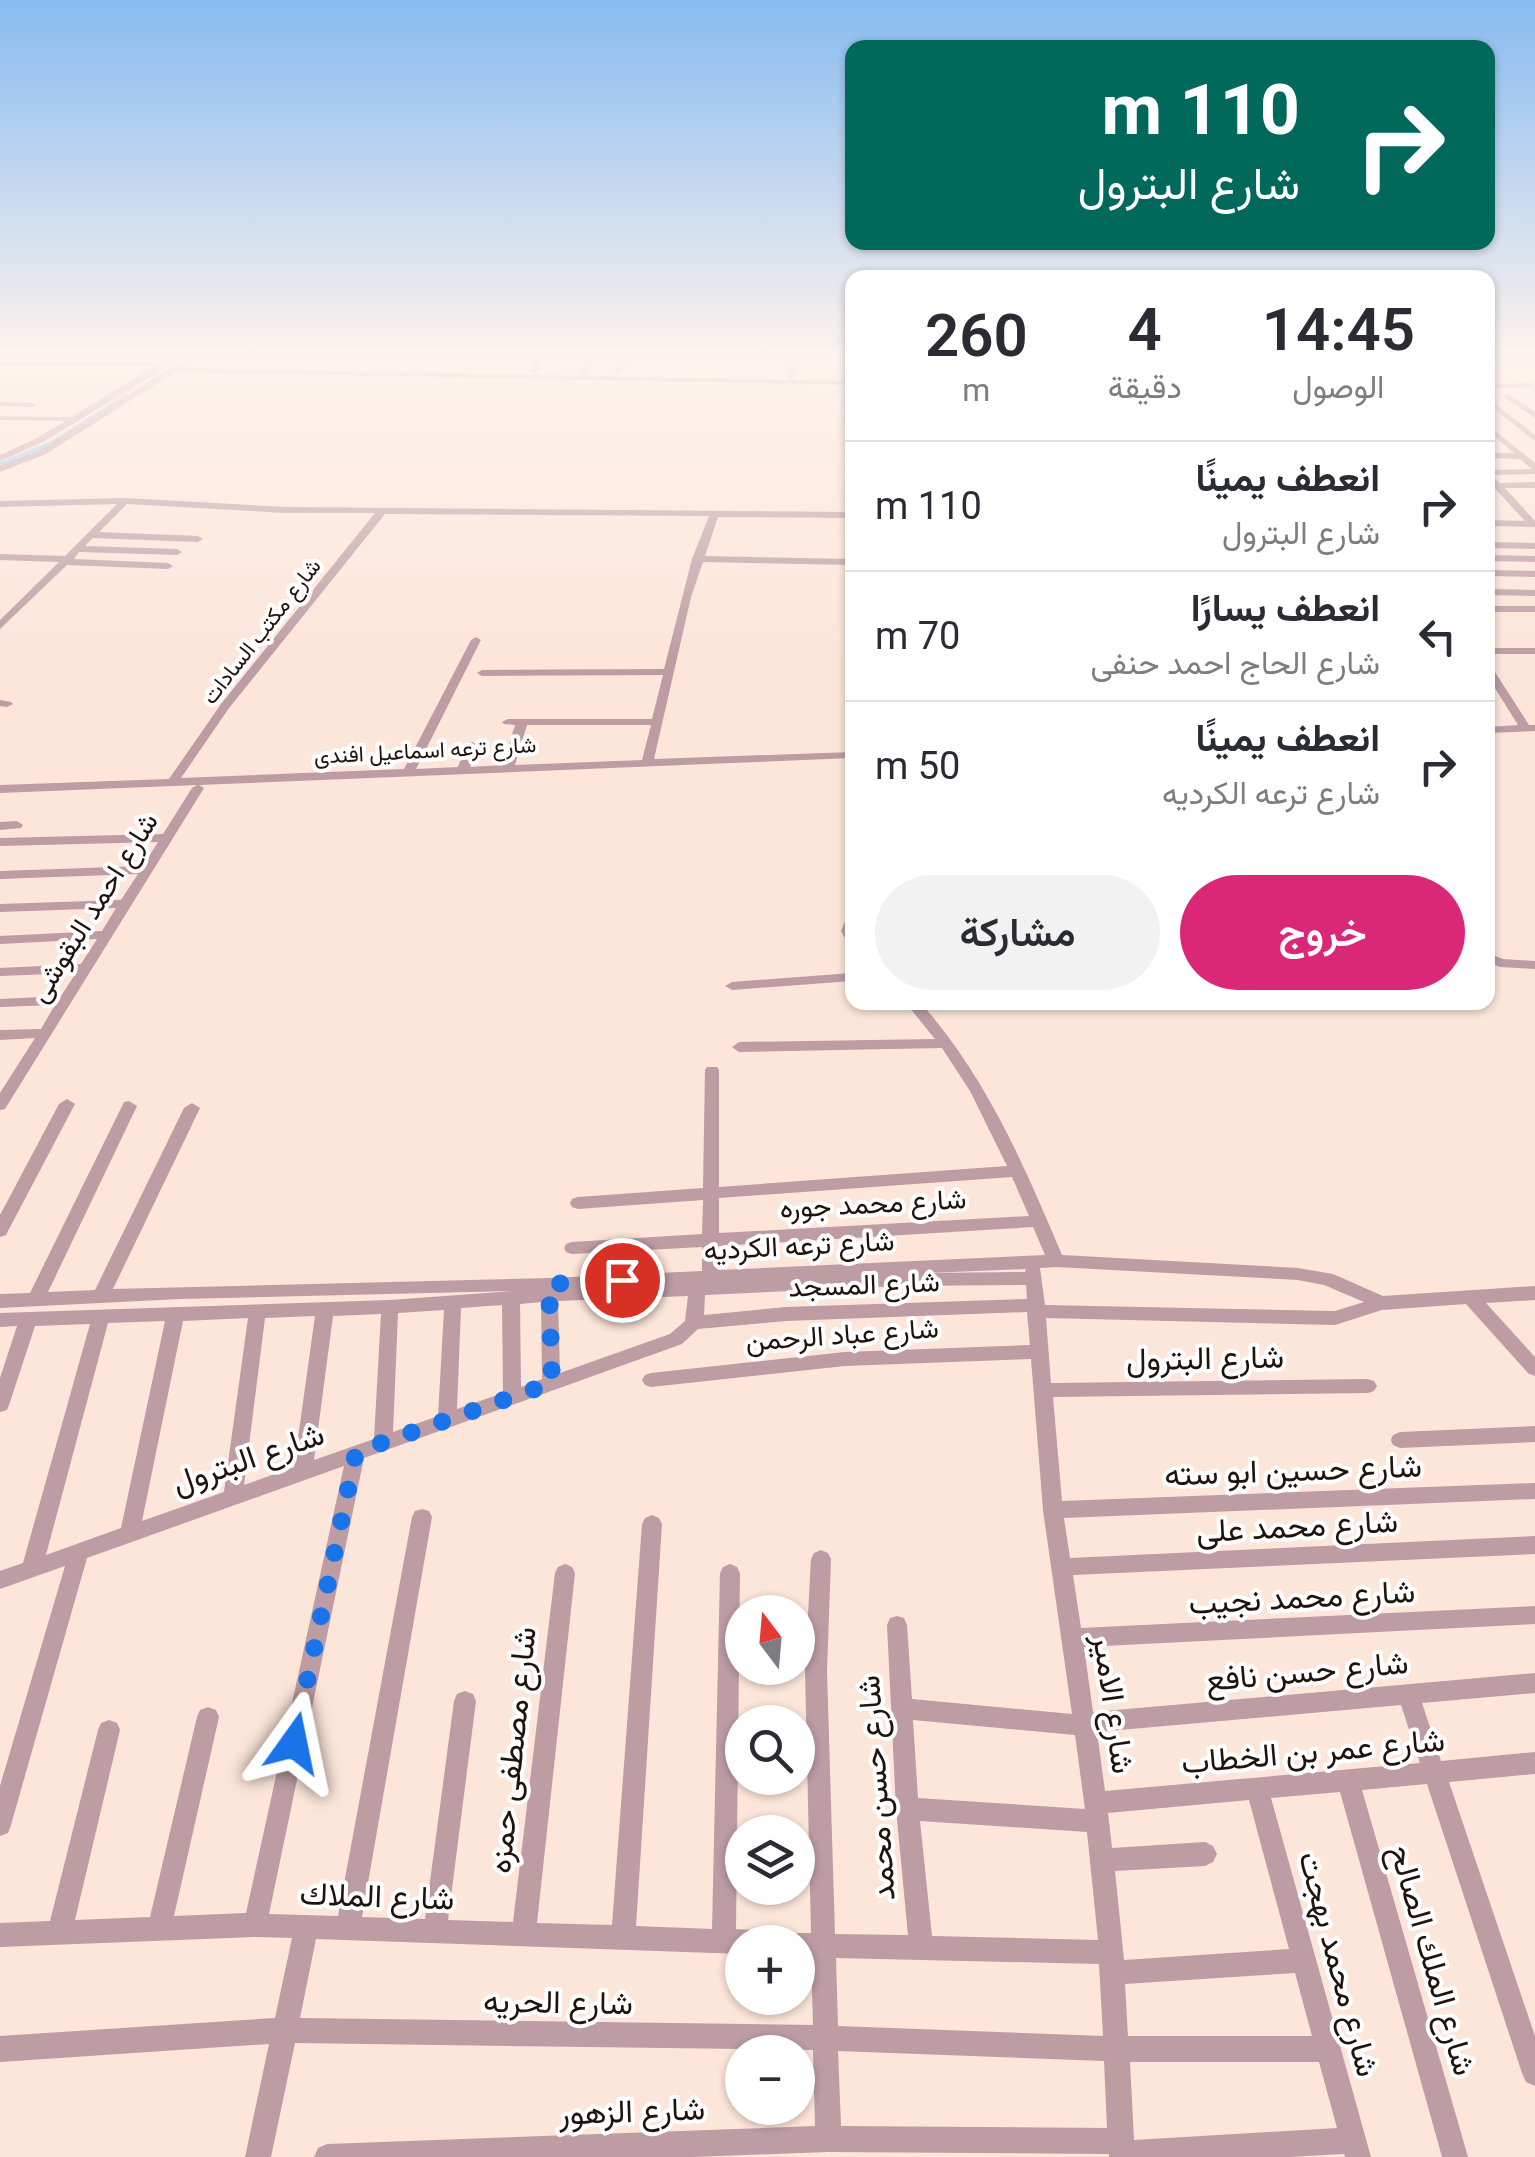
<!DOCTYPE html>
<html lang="ar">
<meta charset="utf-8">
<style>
body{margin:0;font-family:Roboto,Vazirmatn,sans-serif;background:#f2f2f3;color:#2b2b33;direction:rtl;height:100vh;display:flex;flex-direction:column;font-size:38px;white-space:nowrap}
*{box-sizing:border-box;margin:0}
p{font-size:32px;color:#7c7c81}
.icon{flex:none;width:55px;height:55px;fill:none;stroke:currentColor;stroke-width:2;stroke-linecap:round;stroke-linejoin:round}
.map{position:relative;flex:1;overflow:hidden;direction:ltr}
.drawer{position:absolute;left:845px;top:270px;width:650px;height:740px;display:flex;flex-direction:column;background:#fff;border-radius:20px;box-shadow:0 2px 8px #0004;direction:rtl}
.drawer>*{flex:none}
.guide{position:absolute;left:845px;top:40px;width:650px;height:210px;border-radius:20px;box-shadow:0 2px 8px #0004;direction:rtl;background:#00695c;color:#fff;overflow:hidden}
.needle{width:65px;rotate:344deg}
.controls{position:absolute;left:725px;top:1595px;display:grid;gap:20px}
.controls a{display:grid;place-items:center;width:90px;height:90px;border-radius:50%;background:#fff;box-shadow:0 2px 8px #0004;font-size:50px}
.pin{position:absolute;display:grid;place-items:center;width:85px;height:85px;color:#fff;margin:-42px;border:5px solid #fff;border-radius:50%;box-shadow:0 2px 10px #0007}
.me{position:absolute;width:110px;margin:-55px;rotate:12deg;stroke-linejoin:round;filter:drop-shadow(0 0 8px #0008)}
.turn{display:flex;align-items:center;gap:35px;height:210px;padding:0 30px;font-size:45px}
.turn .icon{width:130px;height:130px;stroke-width:2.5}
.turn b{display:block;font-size:70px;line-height:85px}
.eta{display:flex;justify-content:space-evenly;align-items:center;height:170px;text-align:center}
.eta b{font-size:60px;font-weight:600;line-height:70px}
.primary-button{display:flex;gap:20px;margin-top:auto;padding:20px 30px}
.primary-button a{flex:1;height:115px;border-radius:60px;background:#db2777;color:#fff;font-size:40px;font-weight:600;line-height:115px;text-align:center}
.primary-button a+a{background:#f2f2f3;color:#2b2b33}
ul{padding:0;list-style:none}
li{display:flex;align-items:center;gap:30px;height:130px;padding:0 30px;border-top:2px solid #e1e1e2}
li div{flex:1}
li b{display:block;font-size:38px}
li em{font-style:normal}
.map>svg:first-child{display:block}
</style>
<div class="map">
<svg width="1535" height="2157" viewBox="0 0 1535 2157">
<rect width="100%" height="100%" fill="#fce5d9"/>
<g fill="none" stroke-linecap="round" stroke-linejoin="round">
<path fill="#97c6fb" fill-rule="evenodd" d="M125,394l7,2 -73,48 -59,24v-6l53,-22z"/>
<path fill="#bd9ca4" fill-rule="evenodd" d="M168,358h9l-8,8 -126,76 -43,19v-6l37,-17 28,-17 -65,-1v-4l72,1 82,-51h-154v-4h162z
M186,358h9l-14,10 671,13v4l-677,-13 -129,82 -46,18v-6l40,-16z
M536,358h8l-6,13 -4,2 -4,-2z
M587,358h8l-6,14 -4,2 -4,-2z
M620,358h8l-6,15 -4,2 -4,-2z
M793,358h8l-6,19 -4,2 -4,-2z
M1535,358v4l-47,2v-4z
M1534,383v4l-46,1v-4z
M1507,393l28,19v6l-31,-21z
M1488,398l47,37v6l-47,-37z
M0,402l32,1 4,2 -4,2 -32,-1z
M1488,425l47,38v11l-44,1 9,8 35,-1v6h-30l30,33v6l-47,-1v-6l37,1 -37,-40v-11l44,-1 -12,-10 -32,-1v-5h26l-26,-22z
M125,498l161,9 566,5v6l-134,-1 -13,39 147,3v6l-149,-3 -12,35 -37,162 198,-7v6l-653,27 5,3 -199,321 -5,1v-17l35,-55 -35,2v-10l41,-1 14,-24 -55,2v-8l61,-3 15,-23 -76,3v-8l81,-4 16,-25 -97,5v-8l102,-5 14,-23 -116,4v-8l121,-4 17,-26 -138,5v-8l143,-5 15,-24 -158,4v-8l163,-4 29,-46 5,-3 -197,8v-8l169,-6 52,-75 154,-191h-89l-159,-9 -28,28 99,4 5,3 -5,3 -105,-4 -8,8 92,3 5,3 -5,3 -98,-3 -5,7 94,4 5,3 -5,3 -101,-4 -67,64v-9l59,-58 -59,-2v-6l65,2 52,-52 -117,3v-6zM385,514l324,2 -17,43 -28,110 -182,1 -5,3 5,3 181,-1 -11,44h-144l-6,3 2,2 11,1 -12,40 -33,2 8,-22 -6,-3 -6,3 -8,22 -42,2 65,-129 -5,-3 -5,3 -67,129 -223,9 48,-70zM527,725h124l-9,35 -127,5z
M1488,542l47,1v6l-47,-1z
M1488,555l47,1v6l-47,-1z
M1488,570l47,1v6l-47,-1z
M1488,589l47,1v6l-47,-1z
M1488,606h47v6h-47z
M1488,648h47v6h-47z
M1488,666l5,3 36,56h6v6l-47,2v-6l30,-2 -30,-48z
M0,700l11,2 2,2 -6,3 -7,-1z
M17,821l6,4 -2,3 -21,2v-8z
M852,916v27l-5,-1 -6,-11 6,-14z
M1488,953l15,6 32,2v8l-35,-2 -12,-5z
M852,973v8l-120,9 -7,-4 7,-4z
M905,1002h15c66,74 104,163 142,253l236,13 35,6 50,22 152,-10v14l-49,3 49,54v19l-6,-2 -63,-70 -84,6 -47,15 -289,-7 5,65 317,-4 6,2 3,5 -3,5 -6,2 -315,4 9,104 473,-18v16l-471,19 6,40 465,-22v18l-462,21 8,53 454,-22v18l-451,23 9,65 442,-39v20l-113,10 19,58 94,-9v22l-86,8 86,254v50l-9,-4 -4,-9 -95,-289 -65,6 106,367h-26l-102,-365 -69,6 100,359h-26l-1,-3 -55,3h-180v-3l-281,-2 -135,5h-379l4,-9 9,-4 488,-18 -2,-76 -518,-7 -24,114h-26l24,-113 -269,18v-26l275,-18 17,-80 -37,-1 -255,10v-24l50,-2 48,-191 3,-7 8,-3 8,3 3,7 -45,190 75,-3 47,-200 3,-7 8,-3 8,3 3,7 -45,199 72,-3 98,-447 -257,92 -76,267 -3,8 -8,3v-50l65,-220 -65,23v-18l23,-8 67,-239 -55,2 -26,79 -2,5 -7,2v-34l17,-52 -17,1v-14l390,-13 123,-9 -333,8 -180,9v-14l30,-1 94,-191 5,-1 8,5 -89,186 47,-2 89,-182 8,-5 8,5 -87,181 436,-11 153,-7v-24l-130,7 -6,-2 -2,-4 2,-4 6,-2 130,-8 1,-34 -125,9 -6,-2 -2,-4 2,-4 6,-2 125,-9 2,-118 2,-3h10l2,3v117l288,-21 -37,-75 -28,-43 -203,4 -7,-5 7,-5 196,-3zM1012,1177l17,39 -310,17v-35zM1033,1227l12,28 -326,15v-24zM1056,1267l242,13 26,5 40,17 -29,9 -290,-6 -5,-37zM1026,1269l-1,3 -98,1zM1026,1285l1,14 -241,8 -82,8 1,-20 194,-9zM688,1296l-3,25 -15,13 -110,39 -2,-72zM541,1302l1,77 -21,8 -1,-83zM502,1305l1,88 -46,16 4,-101zM444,1310l-6,106 -45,16 5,-119zM1027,1312l3,33 -185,7 -194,21 -6,2 -3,5 3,5 6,2 194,-21 186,-7 12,151 29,204 -160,-15 -5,-74 -3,-7 -7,-2 -7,2 -3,7 9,184 12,126 -73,-1 -8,-263 4,-112 -3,-6 -7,-3 -7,3 -3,6 -6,112 6,262h-13l-9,3 -2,6h11v15h13l2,68 -513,-7 16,-79 426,15v-12h22l-3,-9 -9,-3 -16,-1 4,-356 -3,-6 -7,-3 -7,3 -3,6 -8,356 -76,-3 26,-402 -3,-6 -7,-3 -7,3 -3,6 -30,401 -75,-2 38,-350 -3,-6 -7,-3 -7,3 -3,6 -42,349 -65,-2 28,-219 -3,-7 -8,-3 -8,3 -3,7 -29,218 -63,-2 70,-400 -3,-6 -7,-2 -7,2 -3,6 -74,399 -69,-2 95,-456 318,-114 16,-15 88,-8zM381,1314l-7,125 -60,21 19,-144zM315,1316l-21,151 -50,18 21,-167zM248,1318l-24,174 -82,29 41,-200zM165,1321l-44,207 -75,27 62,-232zM1401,1705l19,58 -315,28 -8,-59zM913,1720l162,15 10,74 -167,-11zM1249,1800l40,149 -165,11 -9,-89 90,-5 8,-4 4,-8 -4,-8 -8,-4 -93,6 -4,-35zM920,1821l167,11 11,108 -166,-4zM836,1958l263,6 4,72 -265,-10zM1295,1973l17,63h-184l-3,-52zM838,2051l266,10 3,67 -266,-2zM1130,2062h189l18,66 -203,12z
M67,1099l8,5 -67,127 -2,4 -6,2v-22l59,-111z
M1535,1426v16l-135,6 -7,-3 -2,-5 2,-5 7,-3z"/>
</g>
<linearGradient id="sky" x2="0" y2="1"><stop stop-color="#87bbf0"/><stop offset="0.54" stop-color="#fef3ee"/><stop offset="1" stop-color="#fef3ee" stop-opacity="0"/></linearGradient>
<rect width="1535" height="660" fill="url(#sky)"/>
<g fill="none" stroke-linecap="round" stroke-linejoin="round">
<path stroke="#1a73e8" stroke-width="18" stroke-dasharray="0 32.4" d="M294,1743l62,-291 196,-69 -3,-99 73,-4"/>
</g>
<g text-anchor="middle" stroke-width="8" stroke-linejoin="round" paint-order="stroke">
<g font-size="22" fill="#20130c" stroke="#fff">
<text transform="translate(261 631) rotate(-52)" y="8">شارع مكتب السادات</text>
<text transform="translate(425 750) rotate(-3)" y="8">شارع ترعه اسماعيل افندى</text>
</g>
<g font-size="28" fill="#20130c" stroke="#fff">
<text transform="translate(93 907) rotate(-58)" y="10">شارع احمد البقوشى</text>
<text transform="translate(873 1203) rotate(-3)" y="10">شارع محمد جوره</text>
<text transform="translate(799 1245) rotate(-3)" y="10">شارع ترعه الكرديه</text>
<text transform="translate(864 1284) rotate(-2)" y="10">شارع المسجد</text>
<text transform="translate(842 1334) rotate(-4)" y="10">شارع عباد الرحمن</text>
</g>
<g font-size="32" fill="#20130c" stroke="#fff">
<text transform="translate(1205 1358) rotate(-1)" y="11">شارع البترول</text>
<text transform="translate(248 1458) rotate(-19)" y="11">شارع البترول</text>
<text transform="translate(1293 1470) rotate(-2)" y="11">شارع حسين ابو سته</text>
<text transform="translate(1297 1526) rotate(-3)" y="11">شارع محمد على</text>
<text transform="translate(1302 1597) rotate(-3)" y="11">شارع محمد نجيب</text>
<text transform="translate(1307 1671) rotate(-5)" y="11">شارع حسن نافع</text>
<text transform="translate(1114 1704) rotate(82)" y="11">شارع الامير</text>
<text transform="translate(512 1750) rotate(-84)" y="11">شارع مصطفى حمزه</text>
<text transform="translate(1313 1751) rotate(-5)" y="11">شارع عمر بن الخطاب</text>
<text transform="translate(876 1788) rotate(-94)" y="11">شارع حسن محمد</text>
<text transform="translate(377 1896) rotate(2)" y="11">شارع الملاك</text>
<text transform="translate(1433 1960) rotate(74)" y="11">شارع الملك الصالح</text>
<text transform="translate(1339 1964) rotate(75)" y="11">شارع محمد بهجت</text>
<text transform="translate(558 2002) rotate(1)" y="11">شارع الحريه</text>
<text transform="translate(632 2111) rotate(-2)" y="11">شارع الزهور</text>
</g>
</g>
</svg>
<div class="controls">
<a><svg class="needle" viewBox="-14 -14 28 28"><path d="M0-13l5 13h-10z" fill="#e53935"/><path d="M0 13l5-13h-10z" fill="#7c7c81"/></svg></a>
<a><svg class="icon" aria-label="search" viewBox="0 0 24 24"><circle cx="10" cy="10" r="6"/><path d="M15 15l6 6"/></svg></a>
<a><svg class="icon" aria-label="layers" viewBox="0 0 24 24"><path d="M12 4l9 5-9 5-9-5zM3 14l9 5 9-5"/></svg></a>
<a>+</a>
<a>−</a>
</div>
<div class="pin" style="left:622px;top:1280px;background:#d93025"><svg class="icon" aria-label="arrive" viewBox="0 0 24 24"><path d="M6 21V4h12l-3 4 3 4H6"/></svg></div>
<svg class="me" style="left:294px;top:1743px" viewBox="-20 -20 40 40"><path d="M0-17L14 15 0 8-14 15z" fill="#1a73e8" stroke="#fff" stroke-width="4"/></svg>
<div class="guide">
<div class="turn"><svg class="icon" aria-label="right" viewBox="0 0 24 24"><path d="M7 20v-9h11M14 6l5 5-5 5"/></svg><div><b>110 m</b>شارع البترول</div></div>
</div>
<section class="drawer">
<div class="eta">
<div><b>14:45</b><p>الوصول</p></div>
<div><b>4</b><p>دقيقة</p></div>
<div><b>260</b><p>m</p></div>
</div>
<ul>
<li><svg class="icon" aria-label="right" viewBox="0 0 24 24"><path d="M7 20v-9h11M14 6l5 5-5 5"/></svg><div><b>انعطف يمينًا</b><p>شارع البترول</p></div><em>110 m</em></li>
<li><svg class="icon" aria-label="left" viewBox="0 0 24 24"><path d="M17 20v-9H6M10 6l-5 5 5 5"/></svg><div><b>انعطف يسارًا</b><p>شارع الحاج احمد حنفى</p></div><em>70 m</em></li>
<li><svg class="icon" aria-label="right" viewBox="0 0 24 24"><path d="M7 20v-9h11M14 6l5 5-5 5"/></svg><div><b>انعطف يمينًا</b><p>شارع ترعه الكرديه</p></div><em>50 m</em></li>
</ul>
<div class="primary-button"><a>خروج</a><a>مشاركة</a></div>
</section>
</div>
